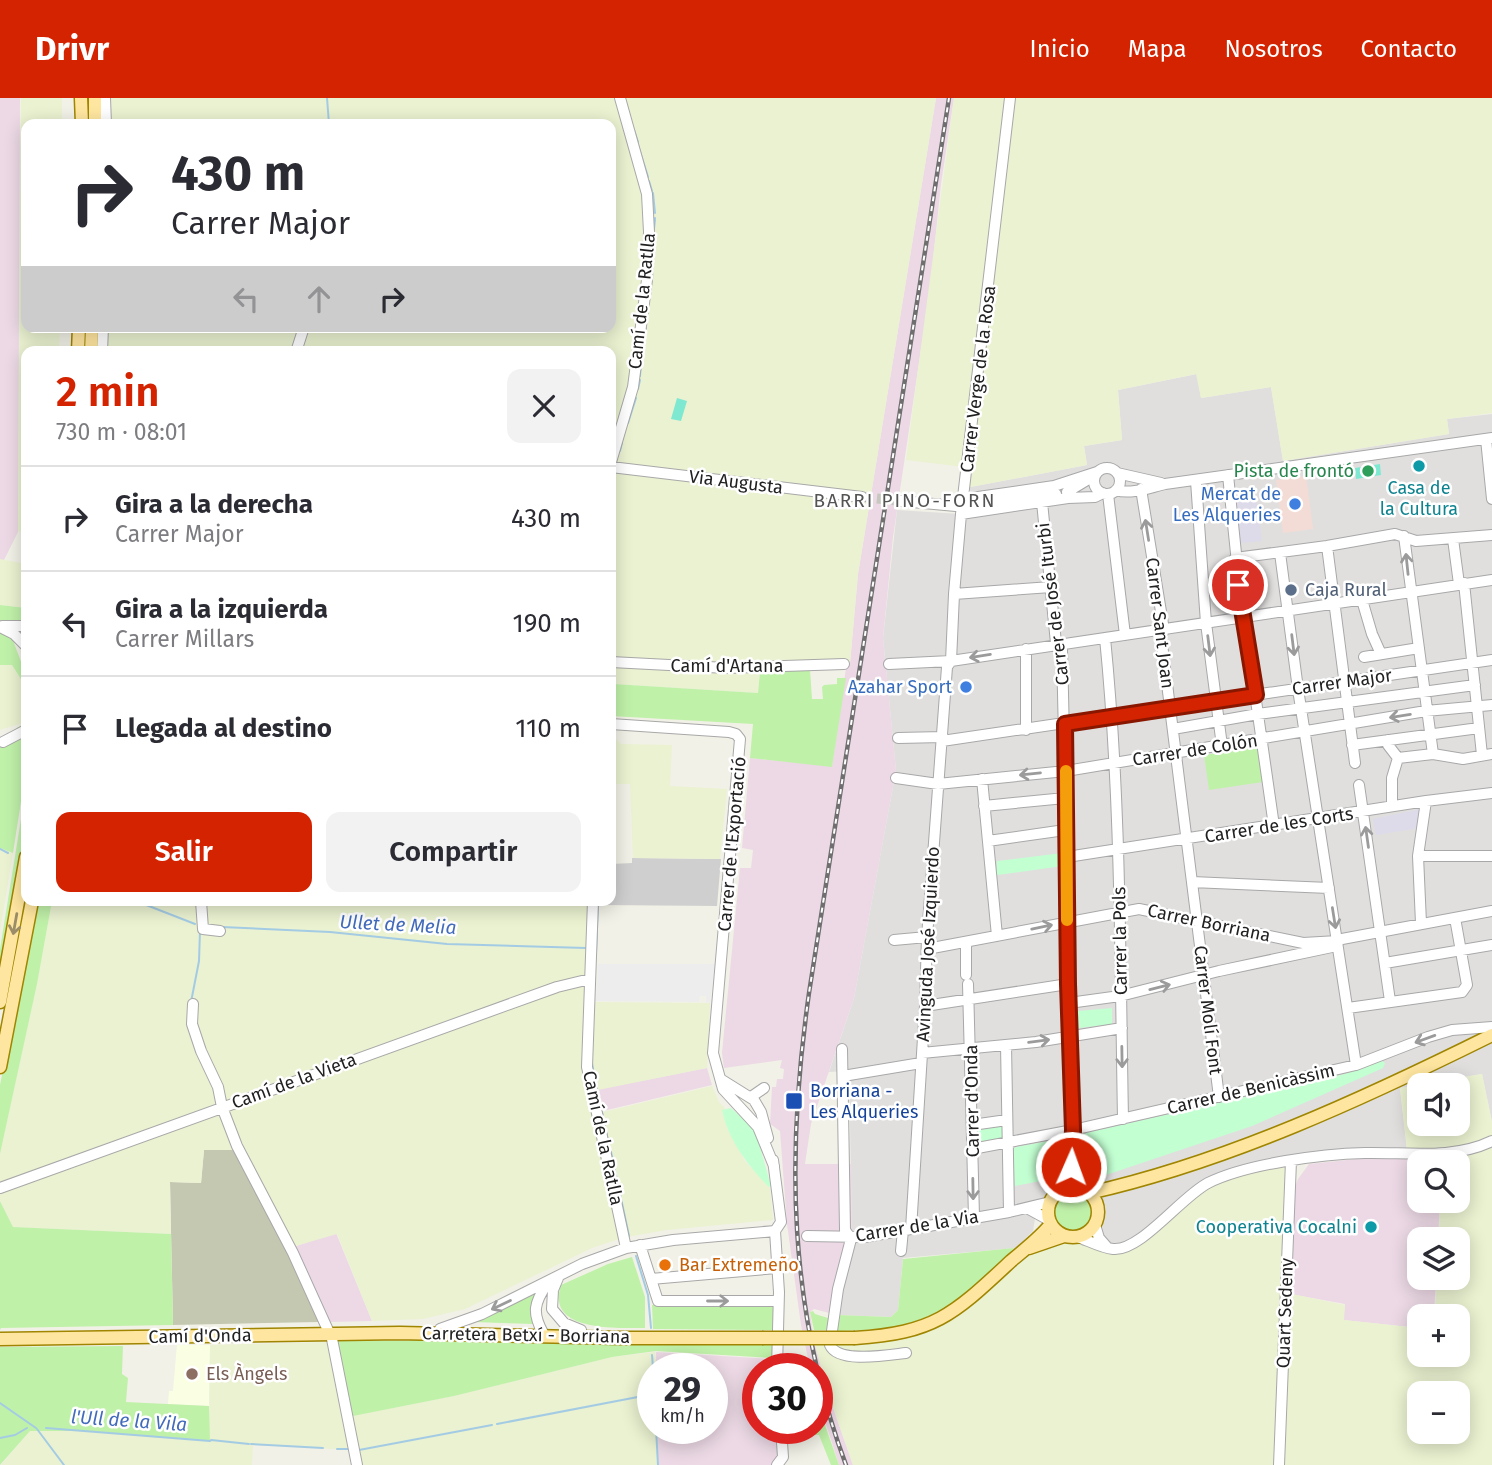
<!DOCTYPE html>
<html lang="es">
<meta charset="utf-8">
<style>
body{margin:0;font-family:"Fira Sans",sans-serif;background:#f2f2f3;color:#2b2b33;height:100vh;display:flex;flex-direction:column;font-size:26px;white-space:nowrap}
*{box-sizing:border-box;margin:0}
p{font-size:23px;color:#7c7c81}
.icon{flex:none;width:38px;height:38px;fill:none;stroke:currentColor;stroke-width:2;stroke-linecap:round;stroke-linejoin:round}
.map{position:relative;flex:1;overflow:hidden}
.panel{position:absolute;left:21px;top:248px;width:595px;height:560px;display:flex;flex-direction:column;background:#fff;border-radius:14px;box-shadow:0 4px 18px #0003}
.panel>*{flex:none}
.hud{position:absolute;left:21px;top:21px;width:595px;height:214px;border-radius:14px;box-shadow:0 4px 18px #0003;background:#fff;color:#2b2b33;overflow:hidden}
.controls{position:absolute;left:1407px;top:975px;display:grid;gap:14px}
.controls a{display:grid;place-items:center;width:63px;height:63px;border-radius:14px;background:#fff;box-shadow:0 4px 18px #0003;font-size:35px}
.speed{position:absolute;left:637px;top:1255px;display:flex;gap:14px;font-size:35px;font-weight:700;text-align:center}
.speed>*{display:grid;place-content:center;width:91px;height:91px;border-radius:50%;background:#fff;box-shadow:0 4px 18px #0003;line-height:1}
.speed small{font-size:18px;font-weight:400}
.speed .limit{border:10px solid #d22;background:#fff;color:#111}
.pin{position:absolute;display:grid;place-items:center;width:60px;height:60px;color:#fff;margin:-30px;border:4px solid #fff;border-radius:50%;box-shadow:0 2px 7px #0007}
.me{position:absolute;width:77px;margin:-38px;rotate:2deg;stroke-linejoin:round;filter:drop-shadow(0 0 5px #0008)}
.turn{display:flex;align-items:center;gap:24px;height:147px;padding:0 35px;font-size:32px}
.turn .icon{width:91px;height:91px;stroke-width:2.5}
.turn b{display:block;font-size:49px;line-height:60px}
.lanes{display:flex;align-items:center;height:66px;padding:0 35px;background:#0003;justify-content:center;gap:35px;direction:ltr}
.lanes .off{opacity:.35}
.round{display:grid;place-items:center;flex:none;width:74px;height:74px;border-radius:14px;background:#f2f2f3}
.head{display:flex;align-items:center;justify-content:space-between;height:119px;padding:0 35px}
h1{font-size:42px;font-weight:600;line-height:52px;color:#d32300}
.primary-button{display:flex;gap:14px;margin-top:auto;padding:14px 35px}
.primary-button a{flex:1;height:80px;border-radius:14px;background:#d32300;color:#fff;font-size:28px;font-weight:600;line-height:80px;text-align:center}
.primary-button a+a{background:#f2f2f3;color:#2b2b33}
ul{padding:0;list-style:none}
li{display:flex;align-items:center;gap:21px;height:105px;padding:0 35px;border-top:2px solid #e1e1e2}
li div{flex:1}
li b{display:block;font-size:26px}
li em{font-style:normal}
header{display:flex;align-items:center;gap:42px;box-sizing:border-box;height:98px;padding:0 35px;background:#d32300;color:#fff}
header strong{font-size:33px}
nav{display:flex;gap:38px;margin-inline-start:auto;font-size:24px}
.map>svg:first-child{display:block}
</style>
<header>
<strong>Drivr</strong>
<nav><a>Inicio</a><a>Mapa</a><a>Nosotros</a><a>Contacto</a></nav>
</header>
<div class="map">
<svg width="1492" height="1367" viewBox="0 0 1492 1367">
<rect width="100%" height="100%" fill="#f2f1e7"/>
<path fill="#e0dfde" d="M1197,276l4,24 70,-11 12,74 166,-27 -2,-15 45,-5v708l-10,-48 -82,14 7,62 -163,15 -26,8 -27,16 -54,46 -17,10 -17,-4 -6,-20 1,-15 -4,-8 -16,-10 -14,1 -8,5 -6,8 -13,4 -4,25 -17,17 -113,10 -5,52 -7,7 -57,-2 18,-81 -3,-163 -20,1 25,-74 42,-228 -13,-132 14,-128 64,4 4,-26 122,-23 -3,-19 38,-6 -4,-50z"/>
<path fill="#f4dcd6" d="M1306,378l7,53 -30,4 -7,-53z"/>
<path fill="#ecd9e5" d="M0,0h20l-2,434 -18,36z
M936,0h18l-13,86 -11,105 -37,248 -10,101 13,132 -42,228 -43,126 -6,40h46l1,70 -19,80 -19,-5 -4,3 4,29 15,55 24,69h-14l-22,-69v-28h-7l-9,-43 -14,-101 -7,-93 -10,-7 2,-37h4l1,-8h6l1,-10 -4,-1 2,-8 -58,8 -2,-15 18,-185h11l2,-18 -11,-2 8,-90 82,8 14,-98 4,-5 8,-89z
M707,970l5,17 -109,26 -4,-22z
M1375,1059l32,1 12,11v31l21,1 -2,38h-19v39h17l-2,38h-15v12l-76,-8 2,-16 -55,-10 5,-107 3,-8 11,-15z
M336,1135l36,88 -41,1 -6,-5 -32,-70z
M656,1254l116,7 1,9h-15v60h19l2,28 -6,9h-115l-1,-37h55v-60h-56z"/>
<path fill="#faffe4" d="M177,1247h33l-1,61 -41,-2 1,-13h4z"/>
<path fill="#cfcfcf" d="M632,760l89,1 -4,47 -118,-1v-4h12v-37l21,-1z"/>
<path fill="#c5c8b1" d="M233,1051l4,1 54,104 28,68 -146,3 -3,-143 31,1 3,-33z"/>
<path fill="#eaf2d1" fill-rule="evenodd" d="M21,0h41v26h-36v203h34l-1,25h-33v181l-8,-2z
M106,0h510l26,89 4,60 -15,137 -20,66v-98h-313l7,-25h306v-203h-503z
M621,0h315l-78,476 -8,89 -123,4 -116,-6v-194l24,-78 16,-181z
M954,0h538v315l-45,6 2,15 -166,27 -12,-74 -70,11 -5,-24 -78,16 4,50 -38,6 3,19 -122,23 -1,-21 -58,-7z
M104,229h198l-8,25h-191z
M0,461l26,5v44l-26,-3z
M611,566l149,6 -2,23 -144,-9 -3,21z
M0,567h12l14,22v35l-26,8z
M611,636l10,10 51,1 -2,41 57,3 -7,70 -87,-1 -3,-74h-19z
M0,750l13,5 -13,78z
M52,803h538l-4,76 -586,208v-31l37,-170z
M586,884l-2,99 4,25 6,5 28,127 -30,10 -127,61 -42,10 -51,2 -35,-87 -45,13 -53,-102 -14,-36 314,-114z
M591,904l119,1 -3,65 -114,23 -5,-24z
M1482,976l10,48v14l-11,5 -41,9h-33l-7,-62zM1419,987h39v39h-39z
M712,988l7,16 6,6 -3,5 6,17 17,31 25,27 3,32 -106,10 -40,7 -28,-124z
M222,1012l15,40h-33l-3,33 -31,-1 1,52 -158,-7 -13,-27v-12z
M1492,1046v321h-210l5,-172 58,12 -1,15 75,8v26h39v-38h-23l2,-38h21v-39h-19l1,-38 18,-1v-38h-39v6l-14,-12zM1419,1295h39v39h-39z
M1289,1065l-11,302h-425l-24,-69 -15,-55 63,-1 146,-86 40,-15 67,11 7,-3 70,-59 24,-12z
M329,1244l24,108 -100,-5 -1,20h-251l29,-34h55l124,10 1,-96z
M655,1254l1,16h-3v60h4l1,37h-298l-9,-46 1,-3 102,-20 158,-39z"/>
<path fill="#c0f1a9" d="M0,507l26,3v9l-11,6 -15,-2z
M0,533l11,4 15,40v12l-14,-22h-12z
M810,571l2,30h11l-1,-12 2,-2 13,-1v-6h9l-14,89 -82,-9 3,-34 -142,-8 3,-32 144,9 2,-21z
M26,624v47l-13,84 -13,-5v-109z
M1257,649l6,35 -54,8 -5,-35z
M26,690v45l-26,149v-33z
M36,803h16l-15,83 -37,170v-69z
M1053 1114a21 21 0 1 1 42 0a21 21 0 1 1-42 0Z
M0,1103l13,26 158,7 2,91 -172,3 -1,2z
M1014,1150c-9,11 -21,21 -31,30 -50,46 -83,52 -149,53l3,-16 54,2 7,-7 5,-51z
M632,1159l13,40v31c-29,0 -100,4 -84,-43l47,-21z
M535,1194l-4,14 3,18 -61,-2z
M774,1206v26l-121,-1 -1,-24z
M813,1213l2,3 13,4 2,4 -3,8h-13l-4,-18z
M409,1238l364,5 -1,17 -116,-7 -44,6 -158,39 -101,20 -2,3 -16,-79 74,1z
M123,1248l-1,28 6,4 -2,24 83,4 1,35 -126,-10h-54l-30,34v-118z
M824,1324l15,43h-8l-12,-30 -24,-1 -1,-6h23v-5z"/>
<path fill="#c2ffd1" d="M1062,755l1,13 -66,9v-14z
M1112,910v16l-33,4 -1,-17z
M1381,962l4,3 -2,5 -131,58 -167,56 -2,-3 -1,-43 4,-3 259,-59z
M731,1010l24,22 16,56 -2,1c-20,-20 -41,-47 -47,-77z
M1003,1026l1,18 -27,4 -1,-18z
M1060,1041l2,1v37l-47,9 -2,-37 3,-2z"/>
<path fill="#7fe8d1" d="M677,300l10,3 -6,20 -10,-2z
M1380,366l1,11 -25,4 -1,-11z"/>
<path fill="#ededed" d="M598,866h117l-5,38 -4,1v-7h-6l-1,6 -103,-1z"/>
<path fill="#dddbe9" d="M1255,390l7,53 -21,2 -6,-51z
M1421,711l-2,19 -43,7 -3,-16z"/>
<g fill="none" stroke-linecap="round" stroke-linejoin="round">
<path stroke="#a4cbe4" stroke-width="2" d="M327,0l2,26
M634,32l4,12
M638,47l10,32
M649,83l3,10
M653,95l2,20
M655,121v-1
M654,131l1,-9
M653,161l1,-27
M644,239l2,-9
M642,257l2,-14
M640,278l1,-12
M638,291l2,-9
M628,325l8,-25
M620,353l2,-8
M0,751l8,4
M136,803l59,23
M598,804v-1
M222,829l108,5 117,12 139,4
M596,855l2,-49
M191,904l8,-41 1,-30
M592,965l2,12
M602,1014l8,38
M611,1054l18,84
M636,1158l12,39 3,33
M652,1257l1,13
M645,1297h5
M0,1305l36,25
M497,1326l146,-28
M46,1330l164,13
M656,1330l2,37
M37,1331l27,36
M0,1340l15,-3 12,-7
M211,1342l38,4
M251,1346l72,4
M337,1351h13
M359,1352l133,-25"/>
<path stroke="#c8c7bf" stroke-width="10" stroke-dasharray="10 5" stroke-linecap="butt" d="M862,399l39,4"/>
<defs>
<path id="minor" d="M105,0l1,26
M102,254l1,-25
M296,254l8,-25
M1486,341l6,60
M611,364l22,-75 14,-107 2,-48 -2,-38 -27,-96
M611,369l251,30
M1094 383a13 13 0 1 1 26 0a13 13 0 1 1-26 0Z
M1117,375l44,10
M1228,377l14,137 2,5 30,209
M1196,383l10,142 16,123
M1141,391l23,141 -3,6 58,461
M1116,392c15,5 35,-3 49,-6l327,-46
M1067,394l20,-12
M1108,396l17,141
M964,401l90,-13 43,-14
M901,403l55,5
M1042,404l14,141 6,7 11,480 -2,37 -7,22
M970,408l86,-12
M961,416l107,-16 27,-1 8,-4
M1404,438l29,218
M1453,441l6,45
M1327,448l28,217
M1280,455l18,136 58,376
M1235,460l92,-12 68,-12 21,7 76,-6
M1464,485l18,172
M954,496l97,-7
M1362,502l10,34 9,20
M2,528h24
M0,529l14,7 12,12
M1105,540c16,160 15,321 18,481
M1026,551v81
M1364,559l55,-9
M611,564l116,6 117,-4
M889,566l62,-3 541,-81
M611,626l118,8 7,2 4,5 -27,314 10,36 35,38 16,39
M1173,631l85,-15 217,-29
M898,640l45,-1
M1388,642v5l10,13
M942,643l550,-81
M3,644l23,-12
M1352,647l127,-17
M896,680l42,6 128,-13 360,-60 66,-6
M982,681l15,157
M1359,687l31,216
M984,708l81,-8
M1392,708v-28l6,-20 35,-4 30,5 29,-5
M988,743l77,-11
M1418,758h74
M1067,759l359,-56 66,-8
M1192,784l137,6
M201,803l2,28 17,2
M593,803l-6,166 39,181
M1421,825l-3,-67 8,-55
M894,842l33,-3
M966,844v33
M927,851l212,-40 164,34 35,-2 4,-2 150,-28
M1385,865l107,-18
M968,886l6,233
M1069,905l51,-7 99,-25 113,-24 6,-6
M193,906l-1,20 9,27 17,36 4,20 15,39 56,107 39,86 25,126
M925,908l143,-22
M1348,910l114,-16 5,-7 -12,-67
M1006,947l3,167
M842,951l3,181 6,9 -13,50 -8,56c8,19 58,10 76,8
M922,955l114,-11 86,-14
M843,978l78,-13
M722,982l32,20 7,12 7,26
M751,999l13,-9
M972,1027l35,-5
M972,1051l101,-19 283,-65 72,-28 24,-7 40,-3
M773,1062l8,62 -6,9
M1071,1070l7,20
M0,1090l557,-201 33,-8
M1027,1110l22,12
M1095,1127l4,13 7,8
M911,1131l14,-223 2,-69 20,-270 4,-6 3,-67 7,-80 49,-416
M775,1133l4,61 -2,76
M807,1138l58,1 144,-25 41,-10
M1078,1139c11,4 24,11 35,12 27,3 68,-52 95,-66 38,-19 113,-29 157,-30 42,-1 88,7 127,-12
M640,1147l18,56h120
M901,1153l2,-21
M558,1180l-5,12 -1,19 12,14 17,7
M651,1181l126,-11
M440,1231l42,-15 100,-50 44,-16 47,-8 102,-9
M543,1235c-11,-20 -9,-30 4,-49
M777,1367l6,-8 -2,-29
M1279,1367l12,-304"/>
<path id="major" d="M81,0l1,26
M95,0v26
M78,254l1,-25
M91,254l1,-25
M0,904l26,-145
M0,969l32,-166
M1048 1114a25 25 0 1 1 50 0a25 25 0 1 1-50 0Z
M1089,1095c138,-31 276,-95 403,-158
M1029,1150l35,-12
M855,1240c81,-5 100,-25 156,-77 14,-12 29,-23 40,-37
M0,1241l400,-6 221,5h141"/>
</defs>
<use href="#minor" stroke="#a8a8a8" stroke-width="12"/>
<use href="#major" stroke="#9f8500" stroke-width="15"/>
<use href="#minor" stroke="#fff" stroke-width="10"/>
<use href="#major" stroke="#ffe6a0" stroke-width="12"/>
<defs>
<path id="rail" d="M846,1367c-58,-156 -60,-310 -37,-472l140,-895"/>
</defs>
<use href="#rail" stroke="#6f6f6f" stroke-width="4.5"/>
<use href="#rail" stroke="#fff" stroke-width="2" stroke-dasharray="5" stroke-linecap="butt"/>
<defs>
<path id="major-bridge" d="M762,1240h93"/>
</defs>
<use href="#major-bridge" stroke="#9f8500" stroke-width="15" stroke-linecap="butt"/>
<use href="#major-bridge" stroke="#ffe6a0" stroke-width="12"/>
</g>
<defs><path id="oneway-shaft" d="M-6 0H5M1.5-3L5.5 0L1.5 3" fill="none" stroke-width="1.6" stroke-linecap="round" stroke-linejoin="round" transform="scale(1.75)"/></defs>
<g stroke="#9b9b9b">
<use href="#oneway-shaft" transform="translate(1147 432) rotate(-99)"/>
<use href="#oneway-shaft" transform="translate(1407 466) rotate(-96)"/>
<use href="#oneway-shaft" transform="translate(1293 547) rotate(83)"/>
<use href="#oneway-shaft" transform="translate(1209 548) rotate(83)"/>
<use href="#oneway-shaft" transform="translate(980 558) rotate(171)"/>
<use href="#oneway-shaft" transform="translate(1400 618) rotate(171)"/>
<use href="#oneway-shaft" transform="translate(1030 676) rotate(174)"/>
<use href="#oneway-shaft" transform="translate(1367 739) rotate(-98)"/>
<use href="#oneway-shaft" transform="translate(1334 820) rotate(81)"/>
<use href="#oneway-shaft" transform="translate(1042 829) rotate(-12)"/>
<use href="#oneway-shaft" transform="translate(1160 889) rotate(-14)"/>
<use href="#oneway-shaft" transform="translate(1425 941) rotate(160)"/>
<use href="#oneway-shaft" transform="translate(1039 943) rotate(-7)"/>
<use href="#oneway-shaft" transform="translate(1122 959) rotate(89)"/>
<use href="#oneway-shaft" transform="translate(973 1091) rotate(89)"/>
<use href="#oneway-shaft" transform="translate(718 1203)"/>
<use href="#oneway-shaft" transform="translate(501 1207) rotate(154)"/>
</g>
<use stroke="#9b8d67" href="#oneway-shaft" transform="translate(15 826) rotate(100)"/>
<g fill="none" stroke-linecap="round" stroke-linejoin="round">
<defs>
<path id="route" d="M1071,1069l2,-37 -5,-146 -3,-260 191,-29 -18,-110"/>
</defs>
<use href="#route" stroke="#891700" stroke-width="18"/>
<use href="#route" stroke="#d32300" stroke-width="12"/>
<path stroke="#f59e0b" stroke-width="12" d="M1066,673l1,149"/>
</g>
<g fill="#0f9aa8" stroke="#fff" stroke-width="2.5">
<circle cx="1419" cy="368" r="7"/>
<circle cx="1371" cy="1129" r="7"/>
</g>
<circle fill="#2e9e5b" stroke="#fff" stroke-width="2.5" cx="1368" cy="373" r="7"/>
<g fill="#3f7fe0" stroke="#fff" stroke-width="2.5">
<circle cx="1295" cy="406" r="7"/>
<circle cx="966" cy="589" r="7"/>
</g>
<circle fill="#5c6f8a" stroke="#fff" stroke-width="2.5" cx="1291" cy="492" r="7"/>
<rect fill="#1a4fb4" stroke="#fff" stroke-width="2.5" x="785" y="994" width="18" height="18" rx="3.5"/>
<circle fill="#e8710a" stroke="#fff" stroke-width="2.5" cx="665" cy="1167" r="7"/>
<circle fill="#8d6e63" stroke="#fff" stroke-width="2.5" cx="192" cy="1276" r="7"/>
<g text-anchor="middle" stroke-width="5" stroke-linejoin="round" paint-order="stroke">
<g font-size="18" fill="#212121" stroke="#fff">
<text transform="translate(642 203) rotate(-84)" y="6">Camí de la Ratlla</text>
<text transform="translate(978 281) rotate(-83)" y="6">Carrer Verge de la Rosa</text>
<text transform="translate(736 384) rotate(7)" y="6">Via Augusta</text>
<text transform="translate(1053 506) rotate(-97)" y="6">Carrer de José Iturbi</text>
<text transform="translate(1160 525) rotate(83)" y="6">Carrer Sant Joan</text>
<text x="727" y="574">Camí d'Artana</text>
<text transform="translate(1342 584) rotate(-8)" y="6">Carrer Major</text>
<text transform="translate(1195 652) rotate(-9)" y="6">Carrer de Colón</text>
<text transform="translate(1279 727) rotate(-9)" y="6">Carrer de les Corts</text>
<text transform="translate(732 746) rotate(-85)" y="6">Carrer de l'Exportació</text>
<text transform="translate(1209 825) rotate(12)" y="6">Carrer Borriana</text>
<text transform="translate(1120 843) rotate(-91)" y="6">Carrer la Pols</text>
<text transform="translate(928 846) rotate(-87)" y="6">Avinguda José Izquierdo</text>
<text transform="translate(1208 912) rotate(83)" y="6">Carrer Molí Font</text>
<text transform="translate(294 983) rotate(-20)" y="6">Camí de la Vieta</text>
<text transform="translate(1251 991) rotate(-13)" y="6">Carrer de Benicàssim</text>
<text transform="translate(972 1003) rotate(-91)" y="6">Carrer d'Onda</text>
<text transform="translate(603 1040) rotate(78)" y="6">Camí de la Ratlla</text>
<text transform="translate(917 1128) rotate(-9)" y="6">Carrer de la Via</text>
<text transform="translate(1285 1215) rotate(-88)" y="6">Quart Sedeny</text>
<text transform="translate(526 1237) rotate(1)" y="6">Carretera Betxí - Borriana</text>
<text transform="translate(200 1238) rotate(-1)" y="6">Camí d'Onda</text>
</g>
<g font-size="18" fill="#27864d" stroke="#fff" text-anchor="end">
<text x="1354" y="379">Pista de frontó</text>
</g>
<g font-size="18" fill="#0d838f" stroke="#fff">
<text x="1419" y="396">Casa de<tspan x="1419" dy="21">la Cultura</tspan></text>
<text x="1357" y="1135" text-anchor="end">Cooperativa Cocalni</text>
</g>
<g font-size="18" fill="#366cbe" stroke="#fff" text-anchor="end">
<text x="1281" y="402">Mercat de<tspan x="1281" dy="21">Les Alqueries</tspan></text>
<text x="952" y="595">Azahar Sport</text>
</g>
<g font-size="18" fill="#4e5e75" stroke="#fff" text-anchor="start">
<text x="1305" y="498">Caja Rural</text>
</g>
<g font-size="18" fill="#164399" stroke="#fff" text-anchor="start">
<text x="810" y="999">Borriana -<tspan x="810" dy="21">Les Alqueries</tspan></text>
</g>
<g font-size="18" fill="#c56008" stroke="#fff" text-anchor="start">
<text x="679" y="1173">Bar Extremeño</text>
</g>
<g font-size="18" fill="#785e54" stroke="#fff" text-anchor="start">
<text x="206" y="1282">Els Àngels</text>
</g>
<g font-size="19" letter-spacing="2" fill="#545454" stroke="#fff">
<text x="905" y="409">BARRI PINO-FORN</text>
</g>
<g font-size="19" font-style="italic" fill="#426bbc" stroke="#fff">
<text transform="translate(398 826) rotate(3)" y="7">Ullet de Melia</text>
<text transform="translate(129 1322) rotate(4)" y="7">l'Ull de la Vila</text>
</g>
</g>
</svg>
<div class="controls">
<a><svg class="icon" aria-label="sound" viewBox="0 0 24 24"><path d="M4 9h4l5-4v14l-5-4H4zM17 9q2 3 0 6"/></svg></a>
<a><svg class="icon" aria-label="search" viewBox="0 0 24 24"><circle cx="10" cy="10" r="6"/><path d="M15 15l6 6"/></svg></a>
<a><svg class="icon" aria-label="layers" viewBox="0 0 24 24"><path d="M12 4l9 5-9 5-9-5zM3 14l9 5 9-5"/></svg></a>
<a>+</a>
<a>−</a>
</div>
<div class="speed"><div>29<small>km/h</small></div><div class="limit">30</div></div>
<div class="pin" style="left:1238px;top:487px;background:#d93025"><svg class="icon" aria-label="arrive" viewBox="0 0 24 24"><path d="M6 21V4h12l-3 4 3 4H6"/></svg></div>
<svg class="me" style="left:1071px;top:1069px" viewBox="-20 -20 40 40"><circle r="17" fill="#d32300" stroke="#fff" stroke-width="3"/><path d="M0-11L8 9 0 5-8 9z" fill="#fff"/></svg>
<div class="hud">
<div class="turn"><svg class="icon" aria-label="right" viewBox="0 0 24 24"><path d="M7 20v-9h11M14 6l5 5-5 5"/></svg><div><b>430 m</b>Carrer Major</div></div>
<div class="lanes"><svg class="icon off" aria-label="left" viewBox="0 0 24 24"><path d="M17 20v-9H6M10 6l-5 5 5 5"/></svg><svg class="icon off" aria-label="ahead" viewBox="0 0 24 24"><path d="M12 20V5M6 11l6-6 6 6"/></svg><svg class="icon" aria-label="right" viewBox="0 0 24 24"><path d="M7 20v-9h11M14 6l5 5-5 5"/></svg></div>
</div>
<section class="panel">
<div class="head"><div><h1>2 min</h1><p>730 m · 08:01</p></div><a class="round"><svg class="icon" aria-label="close" viewBox="0 0 24 24"><path d="M6 6l12 12M18 6L6 18"/></svg></a></div>
<ul>
<li><svg class="icon" aria-label="right" viewBox="0 0 24 24"><path d="M7 20v-9h11M14 6l5 5-5 5"/></svg><div><b>Gira a la derecha</b><p>Carrer Major</p></div><em>430 m</em></li>
<li><svg class="icon" aria-label="left" viewBox="0 0 24 24"><path d="M17 20v-9H6M10 6l-5 5 5 5"/></svg><div><b>Gira a la izquierda</b><p>Carrer Millars</p></div><em>190 m</em></li>
<li><svg class="icon" aria-label="arrive" viewBox="0 0 24 24"><path d="M6 21V4h12l-3 4 3 4H6"/></svg><div><b>Llegada al destino</b></div><em>110 m</em></li>
</ul>
<div class="primary-button"><a>Salir</a><a>Compartir</a></div>
</section>
</div>
